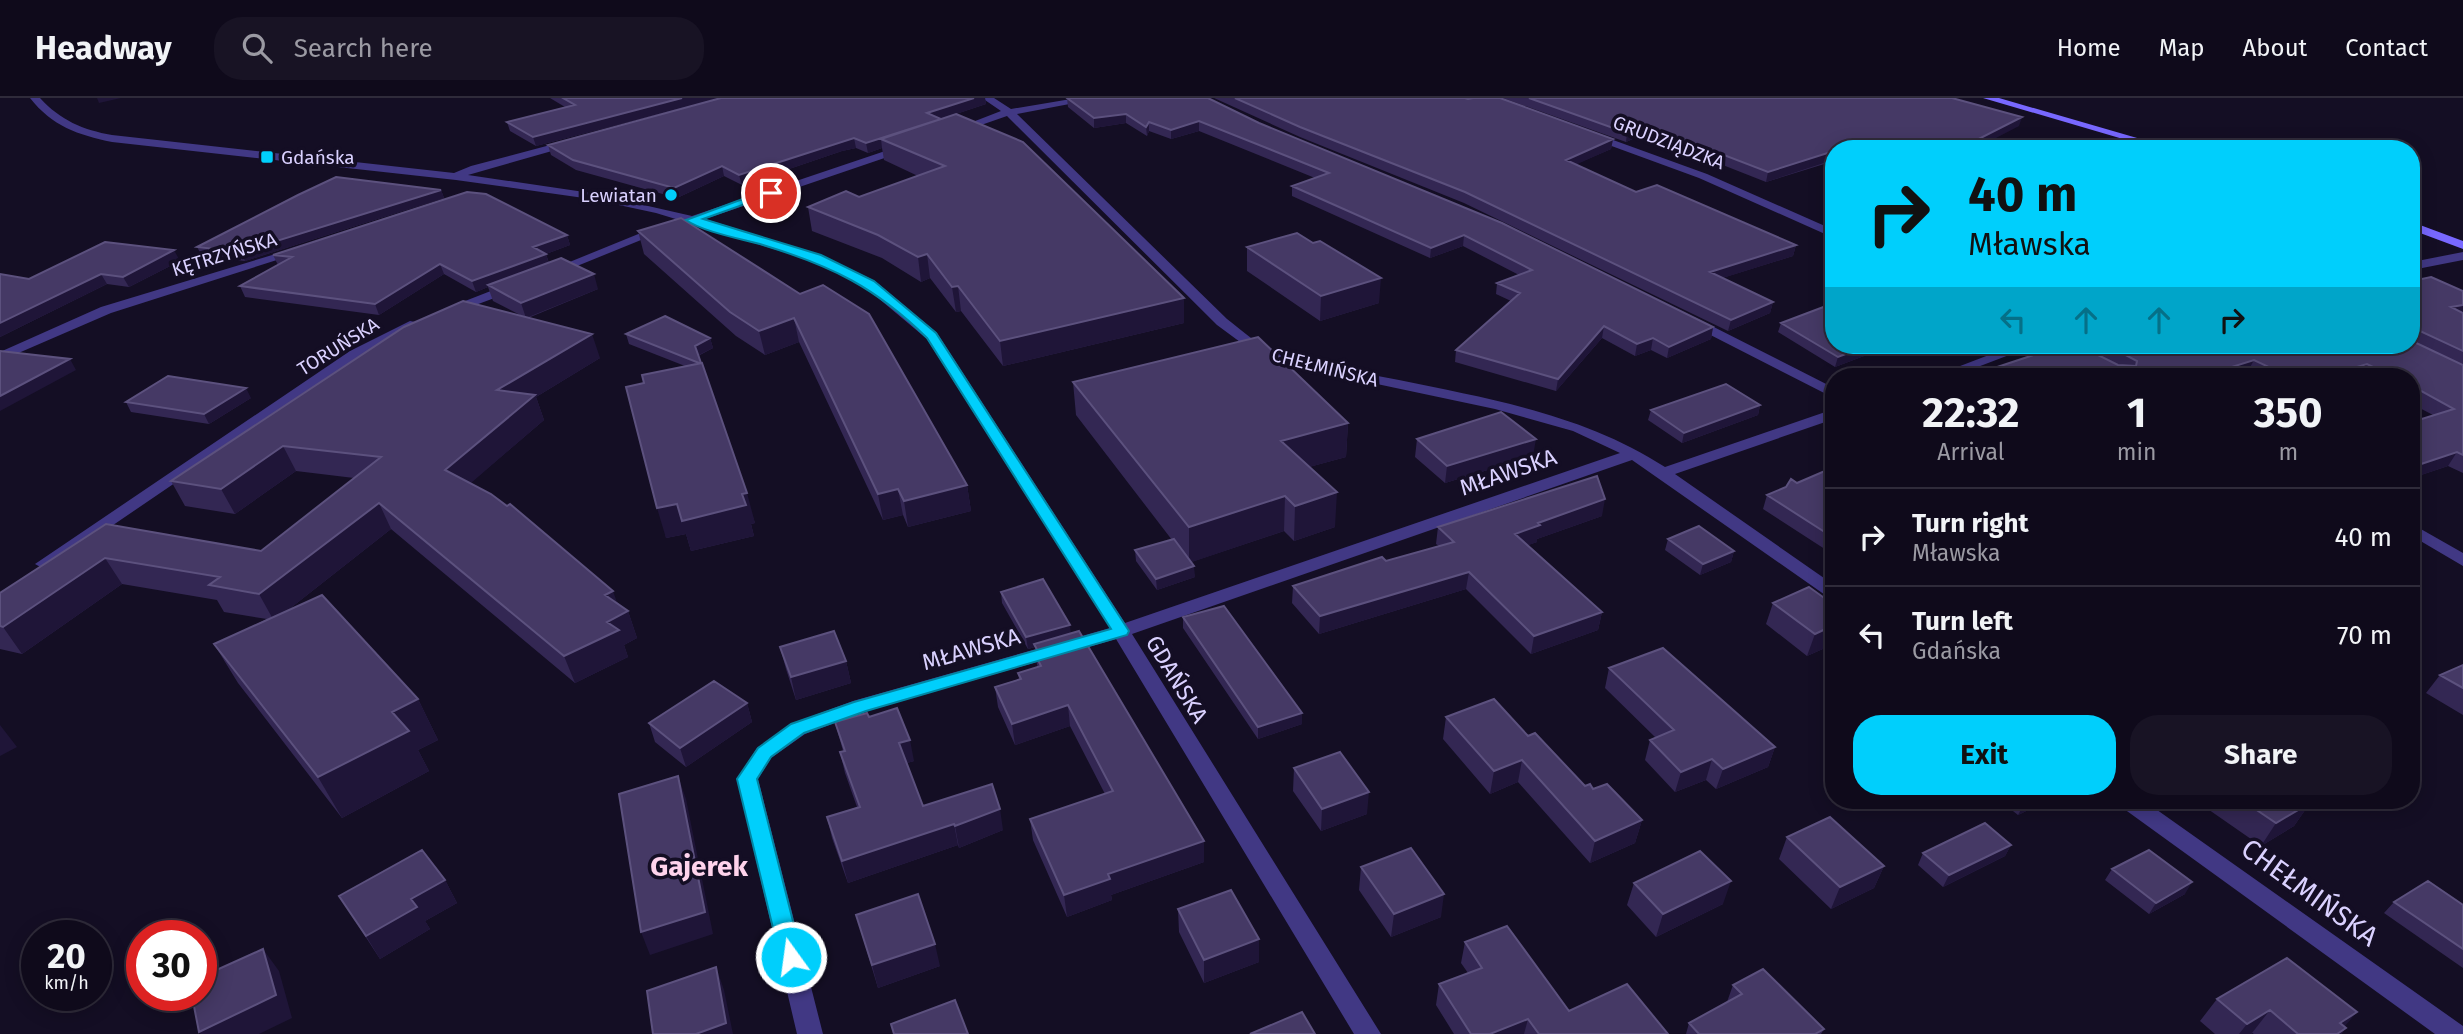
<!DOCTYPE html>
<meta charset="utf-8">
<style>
body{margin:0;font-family:"Fira Sans",sans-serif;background:#181324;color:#f1f3f6;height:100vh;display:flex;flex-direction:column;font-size:26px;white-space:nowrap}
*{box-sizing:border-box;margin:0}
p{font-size:23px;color:#9b9aa3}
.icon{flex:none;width:38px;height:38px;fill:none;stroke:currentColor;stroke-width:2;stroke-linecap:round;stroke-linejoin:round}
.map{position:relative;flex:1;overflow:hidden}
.drawer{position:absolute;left:1825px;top:270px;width:595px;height:441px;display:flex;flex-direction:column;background:#0f0a1b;border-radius:28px;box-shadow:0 4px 18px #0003,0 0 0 2px #2f2b3a}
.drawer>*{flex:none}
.hud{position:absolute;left:1825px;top:42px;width:595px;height:214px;border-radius:28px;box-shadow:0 4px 18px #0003,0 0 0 2px #2f2b3a;background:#00cffc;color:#111;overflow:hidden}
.speed{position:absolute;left:21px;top:822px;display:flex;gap:14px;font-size:35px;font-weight:700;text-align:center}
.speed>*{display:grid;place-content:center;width:91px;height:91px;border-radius:50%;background:#0f0a1b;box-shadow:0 4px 18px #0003,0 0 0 2px #2f2b3a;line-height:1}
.speed small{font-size:18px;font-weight:400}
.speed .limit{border:10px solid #d22;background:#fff;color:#111}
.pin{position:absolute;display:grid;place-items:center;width:60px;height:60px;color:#fff;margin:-30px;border:4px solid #fff;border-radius:50%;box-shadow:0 2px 7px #0007}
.me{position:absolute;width:77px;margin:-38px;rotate:346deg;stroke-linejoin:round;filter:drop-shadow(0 0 5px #0008)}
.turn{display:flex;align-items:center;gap:24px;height:147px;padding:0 28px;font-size:32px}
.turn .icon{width:91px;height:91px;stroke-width:2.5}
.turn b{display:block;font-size:49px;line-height:60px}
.lanes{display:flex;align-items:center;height:66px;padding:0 28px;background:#0003;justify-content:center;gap:35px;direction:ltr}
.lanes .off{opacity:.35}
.eta{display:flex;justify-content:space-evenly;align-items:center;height:119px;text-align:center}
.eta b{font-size:42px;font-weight:700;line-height:49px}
.button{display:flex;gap:14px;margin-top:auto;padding:14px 28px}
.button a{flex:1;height:80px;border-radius:28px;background:#00cffc;color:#111;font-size:28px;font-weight:700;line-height:80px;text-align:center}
.button a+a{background:#181324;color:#f1f3f6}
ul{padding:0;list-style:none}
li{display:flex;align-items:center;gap:21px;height:98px;padding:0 28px;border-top:2px solid #2f2b3a}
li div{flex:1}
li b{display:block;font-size:26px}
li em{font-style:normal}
header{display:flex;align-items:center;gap:42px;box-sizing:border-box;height:98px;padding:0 35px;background:#0f0a1b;border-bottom:2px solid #2f2b3a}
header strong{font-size:33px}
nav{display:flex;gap:38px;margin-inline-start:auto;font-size:24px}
.search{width:490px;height:63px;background:#181324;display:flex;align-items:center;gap:18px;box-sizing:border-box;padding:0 24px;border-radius:28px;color:#9b9aa3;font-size:26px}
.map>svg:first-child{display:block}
</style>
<header>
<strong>Headway</strong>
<div class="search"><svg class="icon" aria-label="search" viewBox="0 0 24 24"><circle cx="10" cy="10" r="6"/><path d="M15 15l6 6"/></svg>Search here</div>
<nav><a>Home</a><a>Map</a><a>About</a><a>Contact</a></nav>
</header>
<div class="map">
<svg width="2463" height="936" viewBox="0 0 2463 936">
<rect width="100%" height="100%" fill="#140e24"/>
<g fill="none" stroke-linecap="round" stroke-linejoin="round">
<path fill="#413884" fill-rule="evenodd" d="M30,0h10c20,22 43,32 72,37l342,38 17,-7 98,-26 5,3 -1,2 -105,30 123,18 101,23 208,-70h8v4l-203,69 116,36 54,26 62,52 188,290 495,-170 -47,-22 -78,-22 -203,-43 -37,-13 -38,-28 -210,-209 -46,16 -9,-2 49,-19 -19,-13h12l17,11 66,-11h24l-84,16 210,205c12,9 25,21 38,28 40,20 91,24 134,33 92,19 186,35 266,87l169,-58v10l-159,55 159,111v14l-6,-2 -196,-137 -500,174 249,400h-27l-238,-395 -249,72 -62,23 -34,24 -13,21 65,255h-26l-60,-255 20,-31 34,-24 62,-23 257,-73 -183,-289 -62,-52 -52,-26 -157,-48 -65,-14 -135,-19 -344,-38c-34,-7 -60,-16 -82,-44z
M1591,34l116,42 127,56v8l-135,-60 -112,-41 -1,-2z
M658,128l10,3 -113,46 -10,-3z
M292,151l10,3 -191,61 -111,48v-9l101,-45z
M2463,154v8l-51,10v-8z
M511,185l5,1v6l-62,23h-10l-2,-3z
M1694,219l140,71v10l-145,-74v-6z
M410,223l5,1v6l-55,29 -310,211 -6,1 -9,-5 315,-213z
M2015,247h20l-81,31h-20z
M2056,247h17l57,31h-17z
M2412,426l51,29v13l-51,-30z
M2117,702h26l320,226v8h-28l-315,-228z"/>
<path fill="#7868ff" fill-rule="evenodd" d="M1983,0h16l176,51h-18z
M2412,124l51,19v8l-51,-19z"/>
</g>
<path fill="#332753" d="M550,0h170l-184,48 -26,-15 -3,-9 58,-15z
M721,0h264l1,6 -45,15 243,179v25l-181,43 -42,-55 -5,1 -26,-34 -9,4 -39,-24 -70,-27 -4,-24 51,-10 59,-21 -34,-16 -2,-12 -14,5 -12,-5 -14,3 -100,34 -18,-9 -47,22 -101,-28 -25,-15 -3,-10z
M1067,0l192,25 454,204 -2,12 -44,19 -16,-8 -16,6 -33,-18 -46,53 -101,-29 1,-12 55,-49 -15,-7 1,-11 22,-8 -56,-29 -33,12 -138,-62v-10l23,-8 -116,-47 -28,8 -22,-8 -2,5 -21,-13 -32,5 -26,-21z
M1214,0h251l148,41 -2,10 -35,15 60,28 160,53 -3,11 -71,22 51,24 -3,11 -42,18 -264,-128 -164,-66z
M1503,0h449l67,28 -185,23v12l-68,21 -122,-48 -18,8z
M441,92l3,8 -199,63 -43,-5 -5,-9z
M638,133l162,63 167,191 4,26 -63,16 -5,-12 -20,5 -84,-178 -34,13 -29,-19 -92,-82z
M567,137l3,10 -24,9 3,9 49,26 -70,29 72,40 -64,39 8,23 -74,63 158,128 9,27 -13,7 4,12 -53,26 -184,-154 -103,81 130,89 20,41 -20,10 11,21 -87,47 -104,-135 -24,-39 53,-25 -43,-7 -7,-12 -95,-16 -100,70 -22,-5v-56l106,-69 155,27 93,-73 -58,-7 -61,43 -50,-8 -14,-25 351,-165 -29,-15 -5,-14 -12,5 -32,-18 -65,41 -134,-18 -5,-11 38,-21 -5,-10z
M1313,145l66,60 -59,18 -73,-50v-24z
M180,163l-51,26 -22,-3 -107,53v-63l29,5z
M2412,183l51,10v182l-15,-7 -36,12v-56l21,-7 -21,-11v-28h-158l-7,-3 -10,3h-267l98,-24 29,2 5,-9h310z
M1781,225l53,22h59l-58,22 -57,-35z
M626,236l84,4 3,10 -15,8 57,167 -4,1 3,12 -63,15 -5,-17 -20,4 -22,-155 41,-17 -56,-22z
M1073,284l275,41 -2,34 -37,10 26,60 -41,14 -10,-10 -93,31 4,15 -38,13 -21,-29 -1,-11 37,-10 -96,-125z
M251,300l-42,26 -78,-12 -5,-10z
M1760,307l-2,10 -76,28 -34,-23 3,-10z
M1417,341l116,17 -88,27 -30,-26z
M1834,369v88l-71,-46 4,-14z
M1602,418l-65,23v3l-9,3 74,67 -4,18 -67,24 -65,-65 -147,45 -27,-31 1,-17 146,-40 -3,-2 2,-17z
M1668,441l66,12 -3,11 -31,13 -35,-25z
M1001,494l70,42 133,228 -93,33 1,5 -45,17 -34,-77 -3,-21 75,-25 -35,-68 -55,19 -17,-38 -3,-20 24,-8 -1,-6 20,-6 -1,-2 -2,-18 -7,2 -26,-46z
M1773,505l61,2v39l-27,12 -41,-32z
M1183,519l119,107 -44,15 -75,-111z
M780,549l66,14 5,22 -55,17 -10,-31z
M2463,567v50l-37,-22 14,-18z
M1609,570l166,79 -7,20 -52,22 -10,-9 -31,12 -30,-32 5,-20 6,-2 -51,-50z
M747,605l5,19 -66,45 -31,-25 -6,-19z
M869,619l45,44 -7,2 16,43 80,24 -44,18 -1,-3 -110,38 -16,-45 -5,-21 30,-10 -12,-34 -5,-21 3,-1 -8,-29z
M1446,619l82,19 57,50 8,3 49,31 -7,23 -45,20 -72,-81 -28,12 -47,-55z
M1294,670l73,46 -46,17 -28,-40z
M1999,702h50l-31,15z
M2205,702h99l6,3 -16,23 -33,20 -59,-41z
M1787,739l97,29 -10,22 -43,21 -52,-50z
M2011,747l-6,11 -62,31 -25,-22 5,-12z
M1361,769l80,50 -50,20 -32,-47z
M2112,771l73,25 -36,20 -44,-34z
M445,782l12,23 -32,18 5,8 -50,30 -41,-63z
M1634,785l89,21 -67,33 -29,-32z
M2394,804l69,3v63l-79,-55z
M1178,811l81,53 -55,21 -25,-51z
M856,817l84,51 -62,22z
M1465,844l104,69 99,23h-214l-18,-29 3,-21 29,-11 -7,-10z
M1733,887l91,44 -3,5h-135l3,-11 38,-21z
M2217,901l128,28 1,1 -5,6h-87l-2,-1 -1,1h-36l-15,-13z"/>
<path fill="#1f1538" d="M97,0h24l-22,5z
M682,0h38l-184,48 -3,-9z
M974,0h11l1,6 -105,35 1,9 -14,5 -2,-10 61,-30z
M1126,16v9l-32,5v-10z
M2022,19l-3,9 -44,23h-16z
M1199,23v10l-28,8v-9z
M1149,24v9l-2,5 -1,-9z
M1646,27l-2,9 -18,8 1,-9z
M854,40l2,10 -14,3 -100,34 -3,-10z
M1613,41l-2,10 -47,21 2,-10z
M1834,53l-1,9 -67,22 2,-10z
M722,68l2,10 -47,22 -3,-10z
M441,92l3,8 -199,63 -4,-9z
M567,137l3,10 -24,9 3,10 -61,21v2l-12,5 -4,-11 61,-34z
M1464,137l-1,11 -33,12 1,-10z
M1796,147l-3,11 -86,27 3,-11z
M174,152l6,11 -51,26 -6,-10z
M927,156l3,24 -9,4 -3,-25z
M440,166l4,10 -65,41 -4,-11z
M101,176l6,10 -107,53v-14z
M594,176l4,15 -72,29 -5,-15z
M1381,180l-2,25 -59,18 1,-25z
M958,188l3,25 -5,1 -4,-25z
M1184,200v25l-181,43 -3,-25z
M1773,204l-3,11 -42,18 3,-11z
M2463,207v11l-12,-9z
M794,220l5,24 -34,13 -6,-24z
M1604,228l-2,12 -46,53 2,-12z
M1713,229l-2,12 -44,19 2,-11z
M592,236l8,24 -64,39 8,23 -88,76 -11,-26 52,-80z
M710,240l3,10 -16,8 -2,-10z
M1653,240l-2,12 -16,6 2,-12z
M1870,247h23l-58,22 3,-10z
M70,261l6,11 -76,41v-15z
M2254,262l-7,13 -10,3h-34z
M2367,266l-7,12h-34z
M246,290l5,10 -42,26 -5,-10z
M1760,307l-2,10 -76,28 2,-10z
M1348,325l-2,34 -66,18 1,-34z
M1536,341l-3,17 -88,27 2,-17z
M283,348l13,25 -61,43 -14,-25z
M2457,354l-9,14 -36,12v-11z
M967,387l4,26 -63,16 -4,-26z
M898,391l5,26 -20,5 -5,-26z
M1337,394l-2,35 -41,14 1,-35z
M747,395l8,30 -4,1 3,12 -63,15 -5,-17 -20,4 -9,-30 20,-4z
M1285,398l-1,35 -95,32v-36z
M1605,401l-3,17 -65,23v3l-25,9 3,-17 23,-11z
M379,405l12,26 -117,92 -15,-27z
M1734,453l-3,11 -31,13 3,-11z
M105,460l17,26 -100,70 -19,-27z
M1194,468l1,11 -38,13 -1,-11z
M1469,474l-3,17 -147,45 1,-18z
M613,493l8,23 7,-3 9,27 -13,7 4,12 -53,26 -11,-27 43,-34 -2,-27z
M1602,514l-4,18 -67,24 3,-18z
M1070,527l1,11 -37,8 1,3 -7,2 -2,-12z
M1834,527v19l-27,12 8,-22z
M846,563l5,22 -55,17 -5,-23z
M418,601l20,41 -20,10 11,21 -87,47 -24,-41 74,-65z
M747,605l5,19 -66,45 -6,-19z
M1068,607l2,21 -55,19 -3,-21z
M1302,615v11l-44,15v-12z
M0,627l17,22 -17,9z
M910,642l4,21 -10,3 -5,-21z
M1775,649l-7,20 -52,22 7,-20z
M1712,661l-6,21 -31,12 6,-20z
M1522,662l-4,22 -28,12 4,-23z
M678,678l8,23 27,135 -63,21 -9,-23z
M1369,694l-2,22 -46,17 1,-22z
M2026,702h23l-31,15z
M2310,705l-16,23 -33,20 15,-23z
M1000,711l3,21 -44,18 -4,-22z
M1642,722l-7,23 -45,20 5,-22z
M954,726l4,21 -110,38 -6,-22z
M1204,743v21l-93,33 1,5 -45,17 -3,-22 44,-21z
M2011,747l-6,11 -62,31 6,-12z
M1884,768l-10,22 -43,21 9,-22z
M445,782l12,23 -32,18 5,8 -50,30 -14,-23 45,-37z
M1731,783l-8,23 -67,33 7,-23z
M2192,784l-7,12 -36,20 7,-11z
M1444,796l-3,23 -50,20 3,-23z
M1259,841v23l-55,21v-23z
M935,846l5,22 -62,22 -6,-23z
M263,851l16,22 13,47 -33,16h-58l-2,-2z
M716,869l8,23 9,44h-37z
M2270,912l-18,23 -1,1h-12l8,-10z
M2357,914l-17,20 6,-4 -5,6h-10l9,-11z
M1528,921l-4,15h-34z"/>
<path fill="#453965" stroke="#5c517e" stroke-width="2" d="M563,0h119l-149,39 -26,-15 68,-17z
M721,0h253l-47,15 14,6 -75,24 -12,-5 -115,37 -17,-9 -48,22 -101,-28 -25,-15z
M1067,0h141l51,25 243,100 211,104 -44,20 -16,-9 -16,6 -33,-18 -46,53 -102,-29 64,-57 -23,-10 35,-13 -68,-35 -33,13 -139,-62 37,-13 -130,-52 -28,9 -22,-8 -3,5 -20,-13 -32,4z
M1235,0h230l3,1 5,-1h27l113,41 -47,21 70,32 21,-7 139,60 -86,27 63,30 -42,18 -266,-128 -165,-65z
M1529,0h423l70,19 -63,32h-125v2l-66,21 -122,-47 -19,8z
M956,16l67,28 161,156 -184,43 -42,-55 -6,1 -25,-33 -9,3 -40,-22 -70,-28 38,-16 13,6 86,-31 -64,-27z
M336,79l105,13 -200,62 -44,-5 101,-52z
M467,94l19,2 81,41 -34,12 13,7 -74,27 -32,-17 -65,40 -135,-18 52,-29 -19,-2z
M681,120l119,76 23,-9 46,29 98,171 -63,16 -6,-12 -20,5 -84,-176 -35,13 -29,-19 -92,-81z
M1297,135l16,10 7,-2 61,37 -60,18 -74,-49z
M105,144l69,8 -51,27 -22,-3 -101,49v-49l29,5z
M561,160l33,16 -73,29 -33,-18z
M2431,179l32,14v14l-12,2 12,6v38l-45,-21h-6v-49z
M463,203l129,33 -95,56 38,5 -90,75 46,24 16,12 3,-2 103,87 -8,4 23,16 -21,11 12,8 -55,26 -185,-153 -120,91 -50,-9 11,-8 -115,-19 -102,69 -3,-1v-33l106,-69 155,27 120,-94 -98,-11 -62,43 -50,-8 233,-154z
M1834,205v42h36l-32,12 -57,-34z
M665,218l45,22 -15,8 6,17h-2l-73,-29z
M1258,239l90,86 -67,18 56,51 -42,14 -10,-10 -96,31 -116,-145z
M2412,243l51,24v90l-6,-3 -45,15v-45l42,-13 -42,-23v-10h-20l-25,-12 -41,12h-38l-34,-16 -51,16h-233l88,-29 10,5 16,-4 34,17 18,1 1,-5 -30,-16h305z
M0,253l70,8 -70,37z
M702,265l45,130 -5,1 4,11 -64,16 -5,-17 -20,4 -31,-121 18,-4 -2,-8z
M168,278l78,12 -42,26 -78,-12z
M1726,286l34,21 -76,28 -33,-23z
M1501,314l35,27 -89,27 -30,-27z
M1834,369v71l-67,-43 19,-8 5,-8 6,4z
M1597,378l8,23 -67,24 2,2 -25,9 87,78 -68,24 -65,-64 -149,44 -27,-30 89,-29 4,4 68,-19 -16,-15z
M1699,428l35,25 -31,13 -35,-25z
M1174,441l20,27 -38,13 -21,-29z
M1043,481l27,46 -44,12 -25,-45z
M1809,489l25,18v20l-19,9 -42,-31z
M322,497l96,104 -26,13 17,19 -91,46 -104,-133z
M1224,508l78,107 -44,14 -75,-110z
M834,533l12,30 -55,16 -11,-30z
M1079,533l125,210 -96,33 2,5 -46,16 -34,-76 83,-28 -45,-86 -56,19 -17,-37 26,-8 -3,-6 23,-7 -4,-8 4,-1 -7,-13z
M1663,550l112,99 -52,22 -11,-10 -31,13 -31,-32 24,-10 -65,-62z
M2463,567v23l-23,-13z
M714,583l33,22 -67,45 -31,-25z
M1494,601l34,37 7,-3 50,53 5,-2 3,5 14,-5 35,36 -47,21 -73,-81 -28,11 -48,-54z
M897,610l13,32 -11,3 24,63 69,-22 8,25 -45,17 -1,-2 -112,37 -15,-44 33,-10 -20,-55 5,-1 -10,-29 32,-9 2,4z
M1340,654l29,40 -47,17 -28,-41z
M678,678l27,136 -64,20 -22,-138z
M2242,702h62l6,3 -34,20z
M1830,719l54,49 -44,21 -53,-50z
M1985,725l26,22 -62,30 -26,-22z
M1411,750l33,46 -50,20 -33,-47z
M422,752l23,30 -34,19 6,8 -51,29 -27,-40z
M2149,752l43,32 -36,21 -44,-34z
M1700,753l31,30 -68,33 -29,-31z
M2428,783l35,24v44l-69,-47z
M1231,792l28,49 -55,21 -26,-51z
M918,796l17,50 -63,21 -16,-50z
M1507,828l62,85 58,-27 41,50h-129l-11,-15 -38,15h-19l-32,-50 43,-16 -17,-26z
M263,851l13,46 -77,37 -7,-36h9v-19z
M2287,860l70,54 -17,11 6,5 -9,6h-39l-28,-24 -23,14 -30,-25z
M716,869l10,56 -30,11h-43l-6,-43z
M1763,871l61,60 -9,5h-116l-10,-11 53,-29 -9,-9z
M955,902l13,34h-74l-3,-10z
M1302,914l13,22h-65z"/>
<path fill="#00cffc" stroke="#0087a4" stroke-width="2" d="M767,92l9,3 -73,26 118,36 53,26 62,52 193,298 -2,4 -261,76 -62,22 -33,24 -14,22 45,178 -3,7 -8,3 -8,-3 -3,-7 -43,-178 21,-31 33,-24 63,-22 257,-73 -184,-291c-52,-51 -95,-72 -164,-93 -21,-6 -60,-13 -77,-25z"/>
<g fill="#00cffc" stroke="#140e24" stroke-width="2.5">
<rect x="260" y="52" width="14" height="14" rx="3.5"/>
<circle cx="671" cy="97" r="7"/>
</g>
<g text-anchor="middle" stroke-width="7" stroke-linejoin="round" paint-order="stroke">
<g font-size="19" fill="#dad1ff" stroke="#140e24">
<text transform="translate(1669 44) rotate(21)" y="7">GRUDZIĄDZKA</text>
<text transform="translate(224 156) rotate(-17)" y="7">KĘTRZYŃSKA</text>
<text transform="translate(338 248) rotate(-32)" y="7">TORUŃSKA</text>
<text transform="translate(1325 269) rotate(14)" y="7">CHEŁMIŃSKA</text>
</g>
<g font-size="19" fill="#dad1ff" stroke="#140e24" text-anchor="start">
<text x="281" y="66">Gdańska</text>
<text x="657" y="104" text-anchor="end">Lewiatan</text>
</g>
<g font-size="23" fill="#dad1ff" stroke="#140e24">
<text transform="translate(1508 374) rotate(-19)" y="8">MŁAWSKA</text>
<text transform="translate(971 551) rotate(-16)" y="8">MŁAWSKA</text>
<text transform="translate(1177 581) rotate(59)" y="8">GDAŃSKA</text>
</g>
<g font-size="28" font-weight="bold" fill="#ffd3ec" stroke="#140e24">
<text x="699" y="778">Gajerek</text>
</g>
<g font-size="28" fill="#dad1ff" stroke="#140e24">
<text transform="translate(2310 794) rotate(36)" y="10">CHEŁMIŃSKA</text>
</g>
</g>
</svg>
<div class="speed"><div>20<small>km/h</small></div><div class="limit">30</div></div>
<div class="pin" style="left:771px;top:95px;background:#d93025"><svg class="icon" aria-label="arrive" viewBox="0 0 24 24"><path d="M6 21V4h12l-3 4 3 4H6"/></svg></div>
<svg class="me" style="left:791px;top:859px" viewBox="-20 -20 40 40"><circle r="17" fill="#00cffc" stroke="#fff" stroke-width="3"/><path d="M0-11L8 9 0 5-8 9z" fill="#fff"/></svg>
<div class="hud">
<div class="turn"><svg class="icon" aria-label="right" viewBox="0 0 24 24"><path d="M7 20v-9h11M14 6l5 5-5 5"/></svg><div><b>40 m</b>Mławska</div></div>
<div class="lanes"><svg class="icon off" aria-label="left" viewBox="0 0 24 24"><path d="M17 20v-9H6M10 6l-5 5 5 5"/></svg><svg class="icon off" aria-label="ahead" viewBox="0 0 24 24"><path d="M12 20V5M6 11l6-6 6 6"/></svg><svg class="icon off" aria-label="ahead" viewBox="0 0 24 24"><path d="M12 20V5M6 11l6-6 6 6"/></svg><svg class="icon" aria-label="right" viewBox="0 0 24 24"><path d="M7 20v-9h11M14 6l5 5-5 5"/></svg></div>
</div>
<section class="drawer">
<div class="eta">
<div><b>22:32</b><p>Arrival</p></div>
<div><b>1</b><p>min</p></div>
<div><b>350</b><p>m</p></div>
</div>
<ul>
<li><svg class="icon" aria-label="right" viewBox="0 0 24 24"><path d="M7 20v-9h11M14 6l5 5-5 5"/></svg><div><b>Turn right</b><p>Mławska</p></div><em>40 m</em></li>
<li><svg class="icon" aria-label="left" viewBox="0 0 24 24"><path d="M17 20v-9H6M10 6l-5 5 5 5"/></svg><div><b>Turn left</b><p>Gdańska</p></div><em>70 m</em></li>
</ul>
<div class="button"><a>Exit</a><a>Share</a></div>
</section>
</div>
